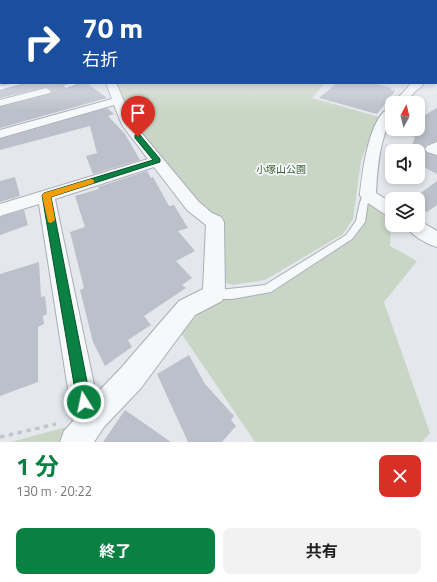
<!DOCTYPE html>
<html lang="ja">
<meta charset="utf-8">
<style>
body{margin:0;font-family:"Titillium Web","Noto Sans JP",sans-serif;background:#f2f2f2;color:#222;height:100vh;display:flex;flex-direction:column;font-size:15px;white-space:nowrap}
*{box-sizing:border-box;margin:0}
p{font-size:13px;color:#767676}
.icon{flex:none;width:22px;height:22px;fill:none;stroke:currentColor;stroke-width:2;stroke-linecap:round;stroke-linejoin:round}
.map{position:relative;height:442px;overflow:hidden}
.side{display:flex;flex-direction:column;background:#fff;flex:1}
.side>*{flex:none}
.top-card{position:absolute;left:0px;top:0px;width:437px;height:84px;box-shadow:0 2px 6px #0003;background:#1a4fa0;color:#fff;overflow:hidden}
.needle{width:26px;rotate:7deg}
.controls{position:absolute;left:385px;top:96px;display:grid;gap:8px}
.controls a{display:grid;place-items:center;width:40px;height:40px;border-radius:8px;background:#fff;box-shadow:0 2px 6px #0003;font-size:20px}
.pin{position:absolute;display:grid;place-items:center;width:34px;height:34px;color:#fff;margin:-41px -17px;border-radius:50% 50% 50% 0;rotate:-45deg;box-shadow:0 0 4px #0007}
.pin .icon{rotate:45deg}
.me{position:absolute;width:44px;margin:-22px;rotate:350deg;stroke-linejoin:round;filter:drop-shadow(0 0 3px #0008)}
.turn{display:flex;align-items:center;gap:14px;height:84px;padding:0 16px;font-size:18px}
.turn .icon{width:52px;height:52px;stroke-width:2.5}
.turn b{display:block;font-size:28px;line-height:34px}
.round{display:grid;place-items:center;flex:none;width:42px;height:42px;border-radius:8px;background:#f2f2f2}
.overview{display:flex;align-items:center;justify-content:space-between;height:68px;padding:0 16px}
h1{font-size:24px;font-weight:700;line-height:30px;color:#0b8043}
.primary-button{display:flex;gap:8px;margin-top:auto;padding:8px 16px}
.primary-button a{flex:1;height:46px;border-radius:8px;background:#0b8043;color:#fff;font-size:16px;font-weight:700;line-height:46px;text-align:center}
.primary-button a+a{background:#f2f2f2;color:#222}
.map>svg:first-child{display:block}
</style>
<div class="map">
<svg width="437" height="442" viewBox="0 0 437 442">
<rect width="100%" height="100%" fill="#e4e7ec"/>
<path fill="#c9d6c5" d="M117,83h208l-13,15 67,19 -18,43 -8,59 -10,15 -78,46 -33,5 -11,-4 3,-61 -12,-8 -11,-9 -66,-79z
M369,203l23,11 -2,32 27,15 -33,41 46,131 -8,9h-167l-74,-109 17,-19 21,-15 52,-6 81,-53 11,-14z
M70,426l-10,16h-49z"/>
<path fill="#bbc0ca" d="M26,83h41l-5,3 4,3 15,-6h6l20,15 -107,30v-21l50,-13 2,-2v-2l-6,-3 -46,11v-7z
M337,83h35l20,5 -2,2 5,1 -18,23 -58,-16z
M107,108l7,6 -6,2 17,18 15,26 -47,14 -7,-18 11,-3 -7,-27 -90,24v-11z
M437,108v33l-11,4 -2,3 3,5 10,3v18l-19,-10v-13h-8l5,-14 -4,-2 8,-5 -1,-1v-10z
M147,171l4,7 2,-1 16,29 5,-1 14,23 -10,3 17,20 -19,10 16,17 -10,7 4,3 -42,28 7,9 -23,15 4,7 -27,19 -12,-24 -13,-52 4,-2 -14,-56 15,-5 -10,-31 24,-7 -1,-2z
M15,177l5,19 -20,6v-21z
M437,181v24l-10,7 -9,-5v-12z
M24,210l4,15 -28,10v-18z
M39,262l2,35 4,-1 2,18 -4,2 1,8 -6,3v55l-38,14v-122z
M189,355l16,29 29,32 -3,4 5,6 -14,16h-34l-31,-68z
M125,410l46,32h-68z"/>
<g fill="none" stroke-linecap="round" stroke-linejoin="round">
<defs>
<path id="lane" d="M0,67h1v2h-1z
M15,83h10l-25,7v-4z
M71,83h9l-14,5 -3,-2z
M368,192l4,3 -4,7 -3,20 -13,17 -81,53 -39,7h-18l-4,-2 -2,-3 2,-3 55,-6 81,-50 10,-14 4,-19 5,-9z"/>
<path id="street" d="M106,83h10l18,41 65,78 13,11 9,4 3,5 1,72 -3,7 -27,14 -54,73 -37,39 -10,15h-34l4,-11 9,-10 -34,-217 -39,12v-12l148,-45 -26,-34 -8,-20 -114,33v-8l112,-31zM154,167l33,43 19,15 -3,64 -24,12 -58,67 -25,26 -41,-195z
M414,84l5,3 -14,16h-12l17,-18z
M46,88l5,3 -1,2 -50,13v-6z
M392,107c0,14 -6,20 -9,33 -5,17 -6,35 -7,53l16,10v14l-6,-2 -24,-16 -2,-4c2,-20 9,-82 32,-88z
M437,142v13l-10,-3 -2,-3 2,-3z
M418,220l19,11v16c-11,-3 -26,-12 -32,-22h13z"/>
<path id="secondary" d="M411,83h13c-4,6 -7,8 -14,7l-2,-3z"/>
<path id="highway" d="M436,52h1v6h-1z
M436,69h1v8h-1z"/>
</defs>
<use href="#lane" stroke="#a9aeb7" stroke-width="2"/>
<use href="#street" stroke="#a9aeb7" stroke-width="2"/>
<use href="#secondary" stroke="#a9aeb7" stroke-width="2"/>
<use href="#highway" stroke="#8b94a3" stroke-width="2"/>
<path stroke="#c2c5cb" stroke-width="3.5" stroke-dasharray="4.5 4.5" stroke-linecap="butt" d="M0,437l56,-13"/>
<use href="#lane" fill="#f7f8fa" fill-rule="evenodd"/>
<use href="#street" fill="#f7f8fa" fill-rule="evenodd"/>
<use href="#secondary" fill="#fff" fill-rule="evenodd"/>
<use href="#highway" fill="#fff" fill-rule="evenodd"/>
</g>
<linearGradient id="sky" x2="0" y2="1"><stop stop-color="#8bb4dd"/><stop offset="0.45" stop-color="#f3f4f6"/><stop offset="1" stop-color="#f3f4f6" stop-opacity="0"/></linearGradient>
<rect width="437" height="111" fill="url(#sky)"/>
<path fill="#0b8043" stroke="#07532c" d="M135,135h5l20,24v3l-109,35 40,205 -2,5 -5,2 -5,-2 -2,-5 -35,-207 2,-2 109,-33 -18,-22z"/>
<path fill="#f59e0b" d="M91,179l3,1v3l-43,14 4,23 -4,3 -3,-1 -6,-27 2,-2z"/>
<g text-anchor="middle" stroke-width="3.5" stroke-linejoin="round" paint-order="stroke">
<g font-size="10" fill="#3f6138" stroke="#f4f6f9">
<text x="281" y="173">小塚山公園</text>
</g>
</g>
</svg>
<div class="controls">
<a><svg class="needle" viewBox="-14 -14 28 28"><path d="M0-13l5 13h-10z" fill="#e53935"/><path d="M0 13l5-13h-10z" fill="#767676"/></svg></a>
<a><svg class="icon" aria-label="sound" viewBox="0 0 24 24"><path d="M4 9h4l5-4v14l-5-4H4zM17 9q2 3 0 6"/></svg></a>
<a><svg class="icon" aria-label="layers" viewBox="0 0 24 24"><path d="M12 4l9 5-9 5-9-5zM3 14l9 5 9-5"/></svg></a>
</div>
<div class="pin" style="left:138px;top:137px;background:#d93025"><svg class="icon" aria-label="arrive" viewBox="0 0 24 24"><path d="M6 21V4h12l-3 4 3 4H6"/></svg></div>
<svg class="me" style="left:84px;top:402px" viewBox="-20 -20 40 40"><circle r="17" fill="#0b8043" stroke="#fff" stroke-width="3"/><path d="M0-11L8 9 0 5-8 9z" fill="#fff"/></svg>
<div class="top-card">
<div class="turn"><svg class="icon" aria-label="right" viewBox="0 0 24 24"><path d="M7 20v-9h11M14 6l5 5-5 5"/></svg><div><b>70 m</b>右折</div></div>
</div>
</div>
<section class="side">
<div class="overview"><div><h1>1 分</h1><p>130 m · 20:22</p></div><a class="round" style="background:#d93025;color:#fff"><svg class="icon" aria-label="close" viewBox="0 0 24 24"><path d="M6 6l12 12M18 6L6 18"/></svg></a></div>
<div class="primary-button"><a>終了</a><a>共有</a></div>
</section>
